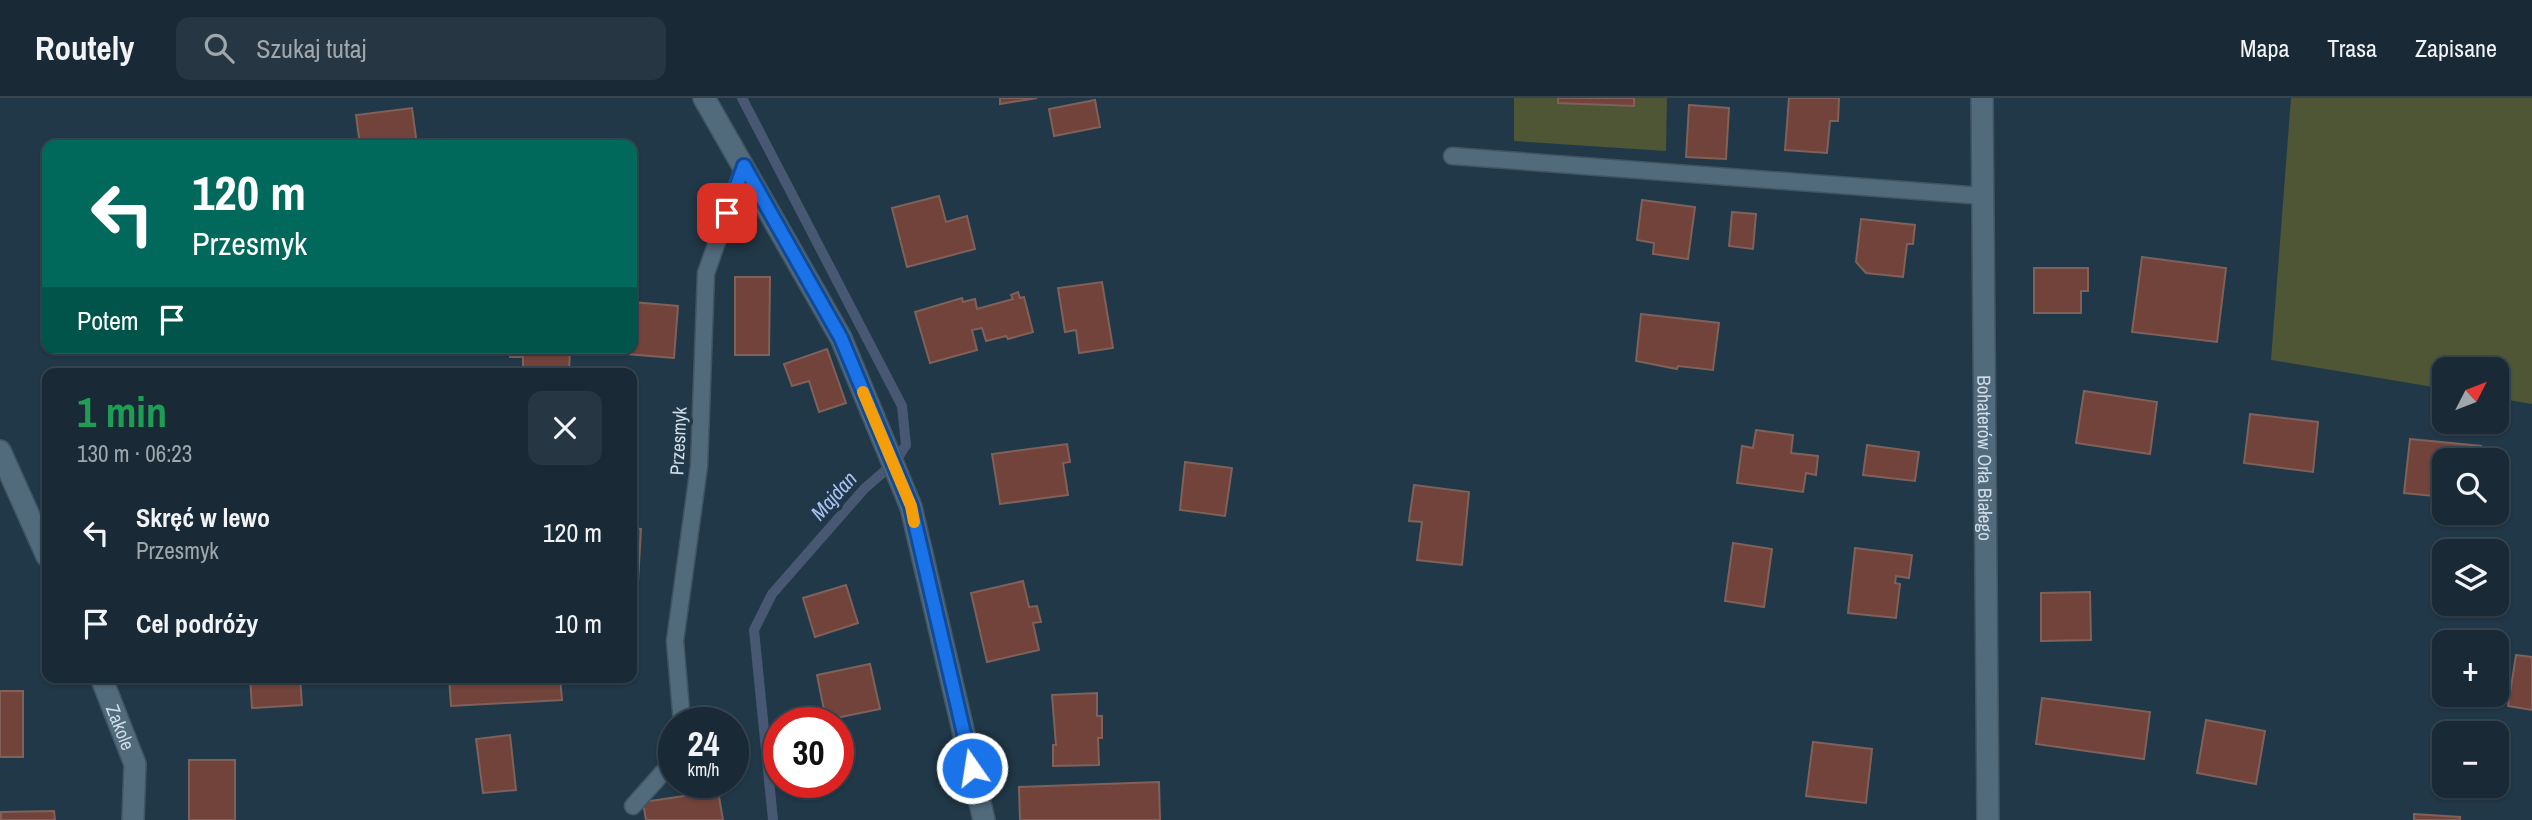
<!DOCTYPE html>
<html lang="pl">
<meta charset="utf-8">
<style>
body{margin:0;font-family:"Archivo Narrow",sans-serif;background:#263642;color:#f1f3f6;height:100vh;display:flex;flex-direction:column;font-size:26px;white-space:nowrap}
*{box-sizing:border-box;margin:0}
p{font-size:23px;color:#9fa7ad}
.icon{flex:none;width:38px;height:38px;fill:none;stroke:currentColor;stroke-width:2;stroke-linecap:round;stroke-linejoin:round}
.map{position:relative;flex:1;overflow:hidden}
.side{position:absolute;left:42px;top:270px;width:595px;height:315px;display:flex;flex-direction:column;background:#192a36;border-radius:14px;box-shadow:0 2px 5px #0004,0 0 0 2px #374651}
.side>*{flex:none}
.guide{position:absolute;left:42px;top:42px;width:595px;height:214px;border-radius:14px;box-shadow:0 2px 5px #0004,0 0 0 2px #374651;background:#00695c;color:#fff;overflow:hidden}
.needle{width:46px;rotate:48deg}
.controls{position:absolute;left:2432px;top:259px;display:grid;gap:14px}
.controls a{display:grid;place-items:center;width:77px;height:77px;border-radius:14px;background:#192a36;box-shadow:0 2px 5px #0004,0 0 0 2px #374651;font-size:35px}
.speed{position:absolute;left:658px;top:609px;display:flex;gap:14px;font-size:35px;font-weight:700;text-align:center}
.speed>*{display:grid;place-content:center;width:91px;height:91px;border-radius:50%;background:#192a36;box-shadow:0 2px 5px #0004,0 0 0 2px #374651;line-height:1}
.speed small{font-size:18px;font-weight:400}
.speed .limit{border:10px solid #d22;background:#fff;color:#111}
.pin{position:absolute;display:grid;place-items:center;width:60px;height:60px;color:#fff;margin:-30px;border-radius:14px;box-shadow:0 4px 10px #0006}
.me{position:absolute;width:77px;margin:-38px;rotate:347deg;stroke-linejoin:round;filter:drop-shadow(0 0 5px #0008)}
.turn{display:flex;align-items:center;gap:24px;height:147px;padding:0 35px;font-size:32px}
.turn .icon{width:91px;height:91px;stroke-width:2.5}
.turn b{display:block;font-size:49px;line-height:60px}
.then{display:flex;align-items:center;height:66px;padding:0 35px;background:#0003;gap:14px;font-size:26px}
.round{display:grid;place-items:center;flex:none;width:74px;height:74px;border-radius:14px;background:#263642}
.head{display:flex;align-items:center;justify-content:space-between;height:119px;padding:0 35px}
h1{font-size:42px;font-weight:800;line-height:52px;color:#1e9e55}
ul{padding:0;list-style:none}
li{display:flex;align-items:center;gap:21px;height:91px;padding:0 35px}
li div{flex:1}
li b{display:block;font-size:26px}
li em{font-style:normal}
header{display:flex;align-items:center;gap:42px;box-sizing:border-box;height:98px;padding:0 35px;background:#192a36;border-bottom:2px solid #374651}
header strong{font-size:33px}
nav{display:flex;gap:38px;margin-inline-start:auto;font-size:24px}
.search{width:490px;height:63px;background:#263642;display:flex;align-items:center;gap:18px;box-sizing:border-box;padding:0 24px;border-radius:14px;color:#9fa7ad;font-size:26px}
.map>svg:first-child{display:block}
</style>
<header>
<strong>Routely</strong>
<div class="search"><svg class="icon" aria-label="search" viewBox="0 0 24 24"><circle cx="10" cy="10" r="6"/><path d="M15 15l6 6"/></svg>Szukaj tutaj</div>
<nav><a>Mapa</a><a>Trasa</a><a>Zapisane</a></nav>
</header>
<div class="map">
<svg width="2532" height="722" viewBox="0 0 2532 722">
<rect width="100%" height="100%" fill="#213848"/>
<path fill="#4e5635" d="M1514,0h153l-1,53 -152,-10z
M2291,0h241v306l-35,-6v-29h-52v20l-174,-29z"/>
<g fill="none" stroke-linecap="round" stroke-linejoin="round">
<path stroke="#495872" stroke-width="10" d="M742,0l160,308 4,39 -11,17 -31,27 -92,105 -18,36 19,190"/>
</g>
<path fill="#71433a" stroke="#7f615a" stroke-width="2" d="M1000,0h37l-37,6z
M1558,0h76v8l-76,-3z
M1789,0h50l-1,23h-8l-3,32 -42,-3z
M1095,2l5,27 -46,9 -5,-27z
M1689,7l40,3 -3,51 -40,-2z
M412,10l5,37h-57l-4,-30z
M939,98l7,26 21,-6 8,33 -68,18 -15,-59z
M1642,102l53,7 -7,52 -35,-5 1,-11 -17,-3z
M1732,114l24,2 -3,35 -24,-3z
M1861,121l54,6 -2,19h-6l-4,33 -37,-4 -10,-11z
M2142,159l84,11 -9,74 -85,-10z
M2034,170h54v23h-7v22h-47z
M735,179h35l-1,78h-34z
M1102,184l11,66 -34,5 -3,-23 -11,2 -7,-44z
M1018,194l2,6 4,-1 9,35 -25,7 -2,-3 -20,5 -4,-13 -10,2 5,20 -47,13 -15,-51 47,-14 1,4 12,-3 2,10 36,-10 -2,-4z
M632,204l46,4 -4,52 -48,-4v-6h6z
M1641,216l78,9 -6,47 -35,-4 -1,3 -41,-8z
M510,250h60l-1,25h-46v-16h-13z
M827,251l19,54 -27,9 -10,-31 -17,5 -8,-22z
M2084,293l73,11 -7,52 -74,-11z
M2250,316l68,8 -5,50 -69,-9z
M1756,332l37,5 -2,18 27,3 -2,19 -10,-2 -3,19 -66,-9 5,-37 11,2z
M2410,341l71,7 -2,14h-34v37l-41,-4z
M1067,346l3,18 -7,1 5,32 -68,9 -8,-50z
M1867,347l52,7 -4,29 -52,-6z
M1185,364l47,6 -7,48 -45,-6z
M1414,387l55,7 -7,73 -45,-5 5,-38 -13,-1z
M632,430l9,1 -4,71 -5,-1z
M1733,445l39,6 -8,58 -39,-6z
M1855,450l57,7 -3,23 -13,-2 -1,7 5,1 -4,34 -48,-5z
M1023,483l6,26 8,-1 4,16 -8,1 6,27 -52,12 -16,-69z
M846,487l12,38 -43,14 -12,-39z
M2090,494l1,48 -50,1v-48z
M2516,557l16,2v53l-24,-4z
M870,566l10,45 -54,11 -9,-45z
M250,579h50l2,28 -50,3z
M449,579h111l2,23 -111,6z
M0,593h23v66h-23z
M1097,595v23h5v22h-4l1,27 -46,1v-21h3l-4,-50z
M2042,600l108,14 -6,47 -108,-15z
M2206,622l59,11 -9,53 -59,-11z
M510,637l6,55 -33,3 -7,-54z
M1813,644l59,7 -6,54 -60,-7z
M189,662h46v60h-46z
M1159,684l1,38h-140l-1,-33z
M718,693l5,29h-77l-3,-18z
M54,713l1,9h-54v-8z
M2414,716l46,3v3h-46z"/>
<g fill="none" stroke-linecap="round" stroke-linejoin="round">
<defs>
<path id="lane" d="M1452,58l531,40
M682,625l-7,-82 24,-175 7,-193 38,-107
M633,708l41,-46"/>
<g id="street">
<path d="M704,0l137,240 70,169 73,313"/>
<path id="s1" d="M1982,0l6,722"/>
<path d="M0,353l47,105"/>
<path id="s2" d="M101,579l34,87 -2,56"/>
</g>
</defs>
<use href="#lane" stroke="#405462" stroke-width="19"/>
<use href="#street" stroke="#405462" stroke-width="24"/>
<use href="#lane" stroke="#516a7c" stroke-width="16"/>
<use href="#street" stroke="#516a7c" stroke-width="21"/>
</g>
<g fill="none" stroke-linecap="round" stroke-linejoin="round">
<defs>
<path id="route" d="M727,115l17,-47 97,172 70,168 61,262"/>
</defs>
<use href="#route" stroke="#114b97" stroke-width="18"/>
<use href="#route" stroke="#1a73e8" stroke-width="12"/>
<path stroke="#f59e0b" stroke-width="12" d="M863,294l48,114 3,16"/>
</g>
<g text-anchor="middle" stroke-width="7" stroke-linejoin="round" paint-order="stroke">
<g font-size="19" fill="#cfdde7" stroke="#213848">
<text transform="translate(678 343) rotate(-87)" y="7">Przesmyk</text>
<text dy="7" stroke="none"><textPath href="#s1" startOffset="360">Bohaterów Orła Białego</textPath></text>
<text dy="7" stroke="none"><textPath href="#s2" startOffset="54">Zakole</textPath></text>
</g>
<g font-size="21" font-style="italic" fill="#a8c2f4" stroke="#213848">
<text transform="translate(834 398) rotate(-48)" y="7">Majdan</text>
</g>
</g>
</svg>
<div class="controls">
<a><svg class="needle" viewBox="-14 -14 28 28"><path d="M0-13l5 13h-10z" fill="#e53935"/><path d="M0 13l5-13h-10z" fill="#9fa7ad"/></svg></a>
<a><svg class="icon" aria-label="search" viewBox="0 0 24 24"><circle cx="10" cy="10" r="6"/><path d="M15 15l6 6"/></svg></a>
<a><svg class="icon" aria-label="layers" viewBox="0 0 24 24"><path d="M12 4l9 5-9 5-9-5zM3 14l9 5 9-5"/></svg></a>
<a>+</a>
<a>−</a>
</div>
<div class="speed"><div>24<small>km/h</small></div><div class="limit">30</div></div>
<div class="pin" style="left:727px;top:115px;background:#d93025"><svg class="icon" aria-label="arrive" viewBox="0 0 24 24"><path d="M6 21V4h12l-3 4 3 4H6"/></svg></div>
<svg class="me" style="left:972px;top:670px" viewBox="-20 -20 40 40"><circle r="17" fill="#1a73e8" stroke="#fff" stroke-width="3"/><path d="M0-11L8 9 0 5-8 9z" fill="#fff"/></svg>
<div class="guide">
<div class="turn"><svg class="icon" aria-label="left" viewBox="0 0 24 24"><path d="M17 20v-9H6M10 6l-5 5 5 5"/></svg><div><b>120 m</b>Przesmyk</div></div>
<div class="then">Potem<svg class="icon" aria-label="arrive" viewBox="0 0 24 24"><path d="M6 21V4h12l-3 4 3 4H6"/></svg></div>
</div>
<section class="side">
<div class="head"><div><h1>1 min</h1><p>130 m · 06:23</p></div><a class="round"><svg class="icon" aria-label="close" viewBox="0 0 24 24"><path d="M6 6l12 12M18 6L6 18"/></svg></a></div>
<ul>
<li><svg class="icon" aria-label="left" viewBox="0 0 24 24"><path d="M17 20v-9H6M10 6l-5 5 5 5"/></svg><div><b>Skręć w lewo</b><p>Przesmyk</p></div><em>120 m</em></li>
<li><svg class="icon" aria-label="arrive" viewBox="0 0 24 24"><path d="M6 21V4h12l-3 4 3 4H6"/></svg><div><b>Cel podróży</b></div><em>10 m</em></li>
</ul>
</section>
</div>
